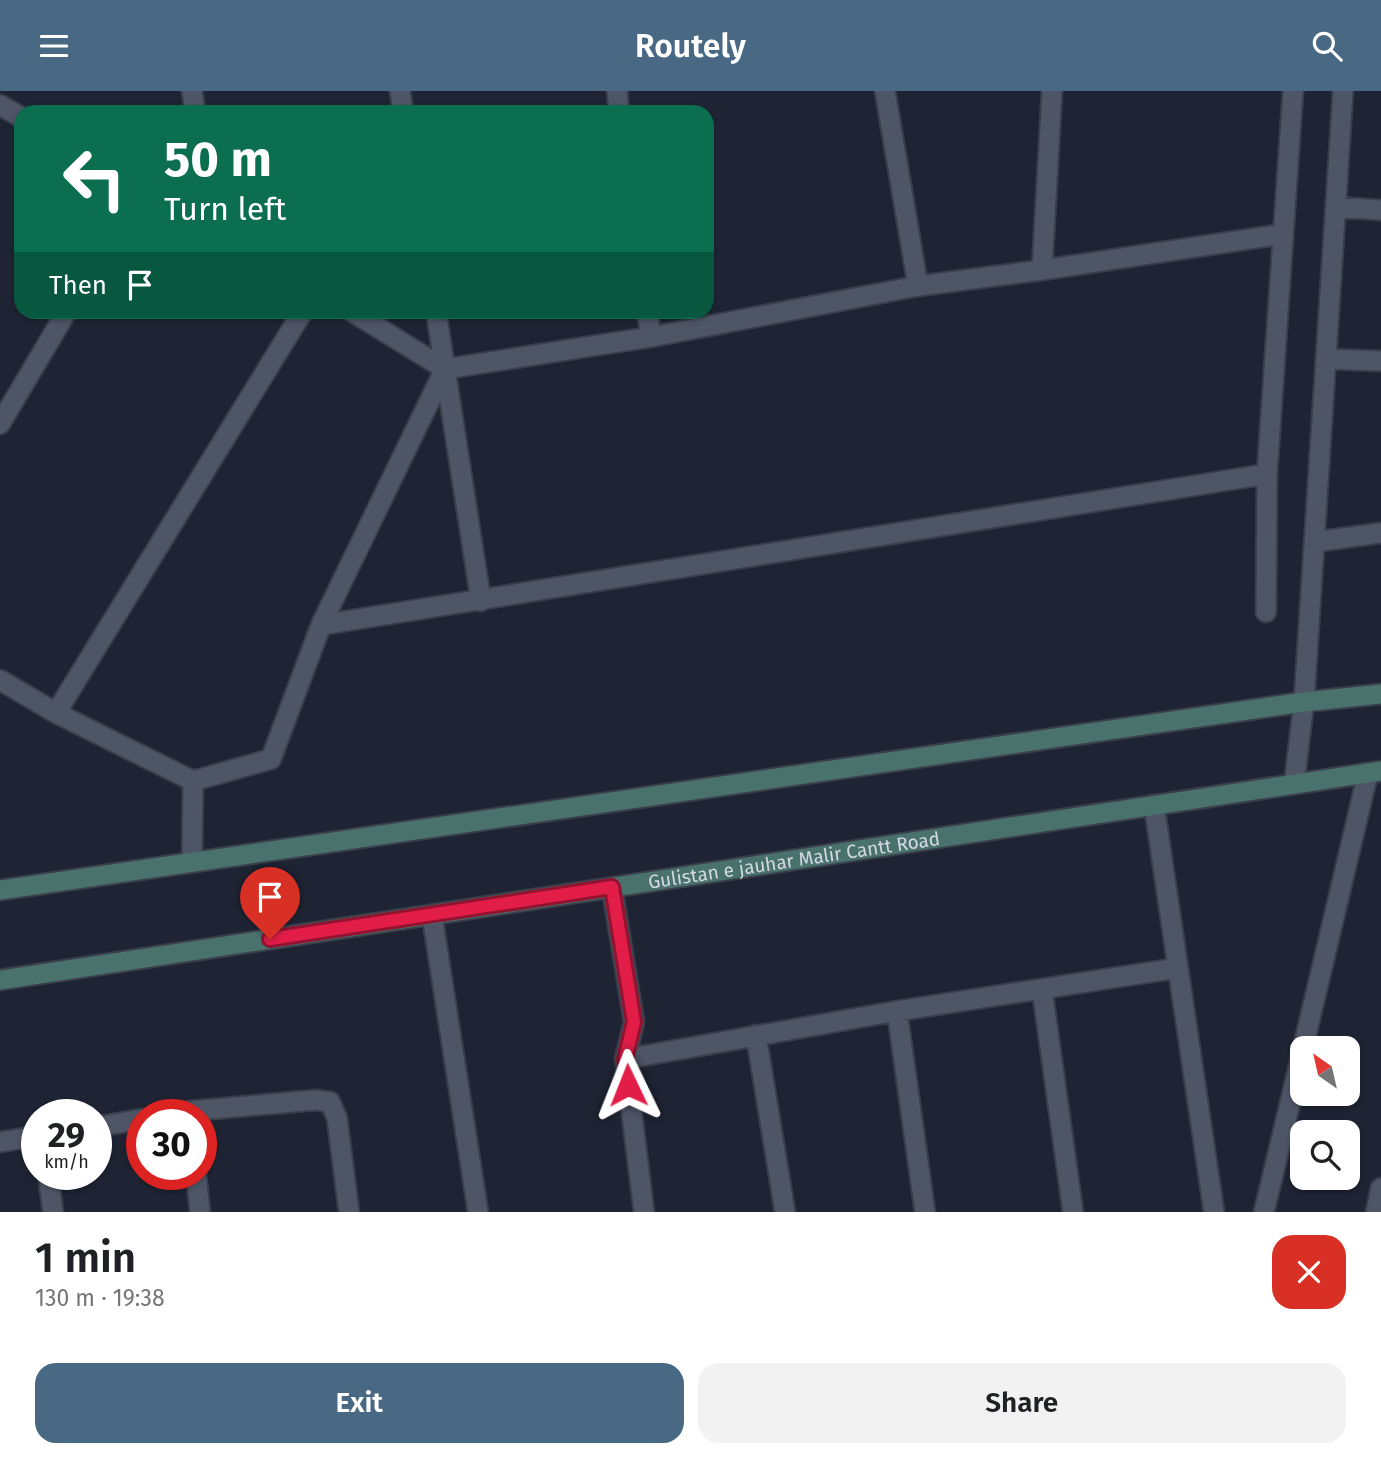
<!DOCTYPE html>
<meta charset="utf-8">
<style>
body{margin:0;font-family:"Fira Sans",sans-serif;background:#f2f2f2;color:#202124;height:100vh;display:flex;flex-direction:column;font-size:26px;white-space:nowrap}
*{box-sizing:border-box;margin:0}
p{font-size:23px;color:#757577}
.icon{flex:none;width:38px;height:38px;fill:none;stroke:currentColor;stroke-width:2;stroke-linecap:round;stroke-linejoin:round}
.map{position:relative;height:1121px;overflow:hidden}
.details{display:flex;flex-direction:column;background:#fff;flex:1}
.details>*{flex:none}
.top-card{position:absolute;left:14px;top:14px;width:700px;height:214px;border-radius:21px;box-shadow:0 2px 5px #0004;background:#0b6e4f;color:#fff;overflow:hidden}
.needle{width:46px;rotate:326deg}
.tools{position:absolute;left:1290px;top:945px;display:grid;gap:14px}
.tools a{display:grid;place-items:center;width:70px;height:70px;border-radius:14px;background:#fff;box-shadow:0 2px 5px #0004;font-size:35px}
.speed{position:absolute;left:21px;top:1008px;display:flex;gap:14px;font-size:35px;font-weight:700;text-align:center}
.speed>*{display:grid;place-content:center;width:91px;height:91px;border-radius:50%;background:#fff;box-shadow:0 2px 5px #0004;line-height:1}
.speed small{font-size:18px;font-weight:400}
.speed .limit{border:10px solid #d22;background:#fff;color:#111}
.pin{position:absolute;display:grid;place-items:center;width:60px;height:60px;color:#fff;margin:-72px -30px;border-radius:50% 50% 50% 0;rotate:-45deg;box-shadow:0 0 7px #0007}
.pin .icon{rotate:45deg}
.me{position:absolute;width:77px;margin:-38px;rotate:358deg;stroke-linejoin:round;filter:drop-shadow(0 0 5px #0008)}
.turn{display:flex;align-items:center;gap:24px;height:147px;padding:0 35px;font-size:32px}
.turn .icon{width:91px;height:91px;stroke-width:2.5}
.turn b{display:block;font-size:49px;line-height:60px}
.then{display:flex;align-items:center;height:66px;padding:0 35px;background:#0003;gap:14px;font-size:26px}
.round{display:grid;place-items:center;flex:none;width:74px;height:74px;border-radius:21px;background:#f2f2f2}
.head{display:flex;align-items:center;justify-content:space-between;height:119px;padding:0 35px}
h1{font-size:42px;font-weight:600;line-height:52px}
.button{display:flex;gap:14px;margin-top:auto;padding:14px 35px}
.button a{flex:1;height:80px;border-radius:21px;background:#486883;color:#fff;font-size:28px;font-weight:600;line-height:80px;text-align:center}
.button a+a{background:#f2f2f2;color:#202124}
header{display:flex;justify-content:space-between;align-items:center;height:91px;padding:0 35px;background:#486883;color:#fff;font-size:32px;font-weight:600}
.map>svg:first-child{display:block}
</style>
<header><svg class="icon" aria-label="menu" viewBox="0 0 24 24"><path d="M4 6h16M4 12h16M4 18h16"/></svg>Routely<svg class="icon" aria-label="search" viewBox="0 0 24 24"><circle cx="10" cy="10" r="6"/><path d="M15 15l6 6"/></svg></header>
<div class="map">
<svg width="1381" height="1121" viewBox="0 0 1381 1121">
<rect width="100%" height="100%" fill="#1e2433"/>
<g fill="none" stroke-linecap="round" stroke-linejoin="round">
<defs>
<path id="minor" d="M192,0l3,21
M400,0l3,21
M617,0l2,21
M885,0l33,195
M0,14l21,12
M1336,116l45,3
M1042,179l10,-179
M351,220l94,58 206,-32 267,-51 124,-16 241,-36
M647,220l4,26
M1326,268l55,2
M445,278l36,232
M0,333l67,-113
M1314,451l67,-9
M1266,521l1,-138
M321,534l946,-151 26,-383
M0,589l56,33 137,68 -1,81
M56,622l247,-402
M193,690l78,-22 50,-134 124,-256 -9,-58
M1294,693l10,-82 39,-611
M1154,714l60,407
M612,797l22,134 -9,37 19,153
M432,824l46,297
M1042,898l31,223
M897,920l28,201
M756,944l29,177
M1303,957l65,-275
M625,968l272,-48 281,-43
M167,1024l23,-4 126,-11 14,2 7,16 12,94
M96,1036l46,-8
M0,1051l37,-6
M48,1083l5,38
M196,1083l4,38
M1264,1121l38,-159
M1376,1121l5,-24"/>
<g id="secondary">
<path d="M0,799l1304,-188 77,-8"/>
<path id="s1" d="M0,889l1381,-209"/>
</g>
</defs>
<use href="#minor" stroke="#393e4a" stroke-width="23"/>
<use href="#secondary" stroke="#393e4a" stroke-width="23"/>
<use href="#minor" stroke="#4e5566" stroke-width="19"/>
<use href="#secondary" stroke="#4a726d" stroke-width="19"/>
</g>
<g fill="none" stroke-linecap="round" stroke-linejoin="round">
<defs>
<path id="route" d="M270,848l342,-52 22,135 -9,37 3,26"/>
</defs>
<use href="#route" stroke="#92132f" stroke-width="18"/>
<use href="#route" stroke="#e11d48" stroke-width="12"/>
</g>
<g text-anchor="middle" stroke-width="7" stroke-linejoin="round" paint-order="stroke">
<g font-size="19" fill="#d4d8e3" stroke="#0b0d14">
<text dy="7" stroke="none"><textPath href="#s1" startOffset="803">Gulistan e jauhar Malir Cantt Road</textPath></text>
</g>
</g>
</svg>
<div class="tools">
<a><svg class="needle" viewBox="-14 -14 28 28"><path d="M0-13l5 13h-10z" fill="#e53935"/><path d="M0 13l5-13h-10z" fill="#757577"/></svg></a>
<a><svg class="icon" aria-label="search" viewBox="0 0 24 24"><circle cx="10" cy="10" r="6"/><path d="M15 15l6 6"/></svg></a>
</div>
<div class="speed"><div>29<small>km/h</small></div><div class="limit">30</div></div>
<div class="pin" style="left:270px;top:848px;background:#d93025"><svg class="icon" aria-label="arrive" viewBox="0 0 24 24"><path d="M6 21V4h12l-3 4 3 4H6"/></svg></div>
<svg class="me" style="left:628px;top:994px" viewBox="-20 -20 40 40"><path d="M0-17L14 15 0 8-14 15z" fill="#e11d48" stroke="#fff" stroke-width="4"/></svg>
<div class="top-card">
<div class="turn"><svg class="icon" aria-label="left" viewBox="0 0 24 24"><path d="M17 20v-9H6M10 6l-5 5 5 5"/></svg><div><b>50 m</b>Turn left</div></div>
<div class="then">Then<svg class="icon" aria-label="arrive" viewBox="0 0 24 24"><path d="M6 21V4h12l-3 4 3 4H6"/></svg></div>
</div>
</div>
<section class="details">
<div class="head"><div><h1>1 min</h1><p>130 m · 19:38</p></div><a class="round" style="background:#d93025;color:#fff"><svg class="icon" aria-label="close" viewBox="0 0 24 24"><path d="M6 6l12 12M18 6L6 18"/></svg></a></div>
<div class="button"><a>Exit</a><a>Share</a></div>
</section>
